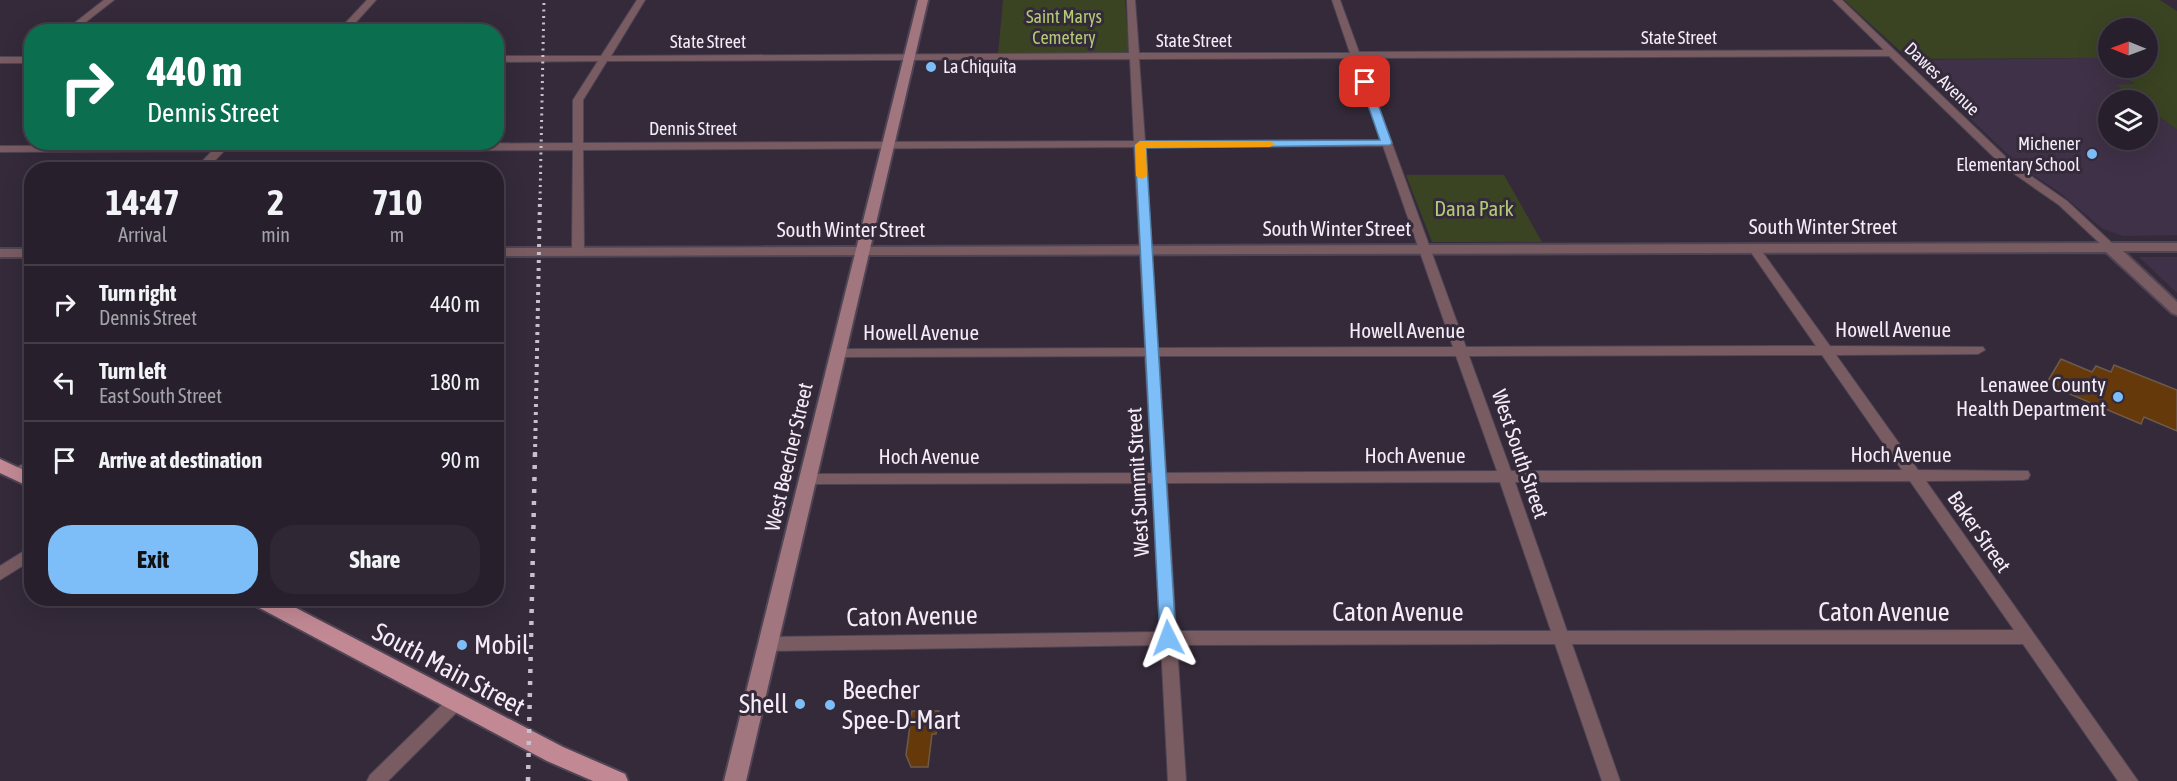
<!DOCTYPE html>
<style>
body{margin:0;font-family:"Asap Condensed",sans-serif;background:#2f2834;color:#f1f3f6;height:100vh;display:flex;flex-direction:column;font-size:22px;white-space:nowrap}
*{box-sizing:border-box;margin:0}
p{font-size:20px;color:#a4a3a9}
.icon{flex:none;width:33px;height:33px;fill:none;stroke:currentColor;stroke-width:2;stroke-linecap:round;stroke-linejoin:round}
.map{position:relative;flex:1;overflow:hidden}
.panel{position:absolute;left:24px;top:162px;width:480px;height:444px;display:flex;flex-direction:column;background:#27202c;border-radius:24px;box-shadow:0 6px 24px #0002,0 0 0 2px #433e48}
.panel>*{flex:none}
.top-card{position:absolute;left:24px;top:24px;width:480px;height:126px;border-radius:24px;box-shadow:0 6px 24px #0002,0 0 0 2px #433e48;background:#0b6e4f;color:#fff;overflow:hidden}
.needle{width:39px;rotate:271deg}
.tools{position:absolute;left:2098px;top:18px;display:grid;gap:12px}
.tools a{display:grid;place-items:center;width:60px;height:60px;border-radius:50%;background:#27202c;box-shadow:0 6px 24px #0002,0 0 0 2px #433e48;font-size:30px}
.pin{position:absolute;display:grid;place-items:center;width:51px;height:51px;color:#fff;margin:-26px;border-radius:12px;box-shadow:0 3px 9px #0006}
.me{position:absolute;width:66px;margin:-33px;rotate:357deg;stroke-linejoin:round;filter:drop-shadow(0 0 4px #0008)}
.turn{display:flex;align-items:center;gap:21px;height:126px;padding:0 24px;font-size:27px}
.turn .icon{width:78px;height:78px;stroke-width:2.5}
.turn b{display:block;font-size:42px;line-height:51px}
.eta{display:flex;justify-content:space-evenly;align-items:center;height:102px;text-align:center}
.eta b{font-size:36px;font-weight:700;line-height:42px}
.primary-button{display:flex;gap:12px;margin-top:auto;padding:12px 24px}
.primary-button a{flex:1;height:69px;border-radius:24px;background:#7dbef9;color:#111;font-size:24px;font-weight:700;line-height:69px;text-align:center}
.primary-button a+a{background:#2f2834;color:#f1f3f6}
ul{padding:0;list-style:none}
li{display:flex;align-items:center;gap:18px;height:78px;padding:0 24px;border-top:2px solid #433e48}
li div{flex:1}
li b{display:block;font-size:22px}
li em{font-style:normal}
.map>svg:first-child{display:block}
</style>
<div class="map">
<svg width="2177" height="781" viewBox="0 0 2177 781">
<rect width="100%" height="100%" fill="#342a3a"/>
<path fill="#3f3147" d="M2099,58l37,27h-19l20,15h-28v40h39v-32l29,22v105l-54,1 -20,-7 -44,-37 -38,-25 -112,-107z
M2139,257h38v36z"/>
<path fill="#3a4422" d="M1003,0h122l4,54h-131z
M1844,0h316l17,11v119l-29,-22v-8h-11l-21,-15 19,-1 -23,-16h36v-40h-39v38l-10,-8 -190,1z
M1406,175h98l38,67h-110z"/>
<path fill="#66390b" stroke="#6d5a4c" stroke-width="1.5" d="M2061,359l31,13 4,-6 15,6 3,-7 63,25v41l-33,-14 -3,7 -95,-40z
M912,711h27l-3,23h-4l-4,33h-17l-5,-12z"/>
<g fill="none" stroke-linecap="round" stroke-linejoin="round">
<defs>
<path id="minor" d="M104,0h10l-41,32h-10z
M367,0h9l-29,32h-10z
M637,0h8l-34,56 518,-3 -2,-53h8l4,53h211l-18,-53h8l19,52 525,-2 -51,-50h9l169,162 56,39 47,44 2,2 -2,2h-8l-47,-44 -56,-39 -114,-110 -528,2 105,289 350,-1 -68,-98 6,-4 4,2 72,100 153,1 2,3 -7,4 -142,1 82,115 110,1 2,4 -2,4 -5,1 -97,1 212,300h-20l-95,-137h-451l48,137h-18l-47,-137 -378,1 9,136h-18l-7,-136 -393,6 -6,-2 -2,-5 2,-5 6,-2 392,-5 -8,-149 -345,1 -5,-1 -2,-4 2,-4 5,-1 345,-1 -7,-117 -308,1 -7,-4 7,-4 308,-1 -11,-201 -551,3 1,102 -6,4 -6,-4 1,-102 -349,1 -18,19h-12l18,-19 -212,1v-6l218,-1 5,-2 4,2 346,-2v-43l25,-39 -102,1v-6h105zM1352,58l29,82 -236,1 -6,-82zM1130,59l4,82 -551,2v-43l24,-39zM1383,146l70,201 -295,1 -13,-201zM1822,355l80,115 -391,1 -42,-115zM1159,356h297l41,115 -331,2zM1910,481l104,149 -447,1 -52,-149zM1500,482l51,149h-375l-9,-148z
M0,57h32v6h-32z
M32,460v12l-16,7 -5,-1 -2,-4 2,-4z
M32,546v14l-32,20v-14z
M457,694l6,2 3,5 -3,5 -75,75h-21l3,-6 81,-79z"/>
<path id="tertiary" d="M2110,243h67v8h-54l54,51v13l-5,-2 -66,-61 -1610,4v-8z
M0,249h32v8h-32z"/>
<path id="secondary" d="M918,0h10l-182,781h-22z"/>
<path id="primary" d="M0,459l32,15v14l-32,-15z
M249,598h28l286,149 62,27 3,7h-35l-46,-20 -295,-157z"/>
</defs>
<use href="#minor" stroke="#4f4555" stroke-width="2"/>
<use href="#tertiary" stroke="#4f4555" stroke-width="4"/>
<use href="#secondary" stroke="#4f4555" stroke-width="4"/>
<use href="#primary" stroke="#4f4555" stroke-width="4"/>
<use href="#minor" fill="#795c62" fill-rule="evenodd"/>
<use href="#tertiary" fill="#795c62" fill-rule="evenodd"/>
<use href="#secondary" fill="#a2767e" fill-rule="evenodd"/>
<use href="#primary" fill="#c28994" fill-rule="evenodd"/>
<path stroke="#c7c0cc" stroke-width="3" stroke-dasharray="2 4.5" stroke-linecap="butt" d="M540,200l4,-200"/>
<path stroke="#c7c0cc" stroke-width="4" stroke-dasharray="3 5" stroke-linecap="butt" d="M535,455l5,-257"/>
<path stroke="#c7c0cc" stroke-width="4.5" stroke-dasharray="4 8" stroke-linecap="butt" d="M528,781l7,-328"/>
</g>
<path fill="#7dbef9" stroke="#517ca2" stroke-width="1.5" d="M1365,79l5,3 22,61 -2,2 -244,3 30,490 -2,5 -6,2 -6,-2 -2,-5 -25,-493 5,-4 240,-1 -20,-58z"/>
<path fill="#f59e0b" d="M1140,141h130l5,3 -5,3 -124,1 1,28 -5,3 -6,-3 -1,-31z"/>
<g fill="#7dbef9" stroke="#342a3a" stroke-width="2">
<circle cx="931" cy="67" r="6"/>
<circle cx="2092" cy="154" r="6"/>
<circle cx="2118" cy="397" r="6"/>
<circle cx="462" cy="645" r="6"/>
<circle cx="800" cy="704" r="6"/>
<circle cx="830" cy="705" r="6"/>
</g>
<g text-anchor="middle" stroke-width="6" stroke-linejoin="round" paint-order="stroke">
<g font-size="18" fill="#b2cb75" stroke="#342a3a">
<text x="1064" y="23">Saint Marys<tspan x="1064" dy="21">Cemetery</tspan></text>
</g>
<g font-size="18" fill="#f4edf8" stroke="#342a3a">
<text x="1679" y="44">State Street</text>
<text x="1194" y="47">State Street</text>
<text x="708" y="48">State Street</text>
<text transform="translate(1942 79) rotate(44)" y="6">Dawes Avenue</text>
<text x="693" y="135">Dennis Street</text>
</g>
<g font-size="18" fill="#f4edf8" stroke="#342a3a" text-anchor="start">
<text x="943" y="73">La Chiquita</text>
<text x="2080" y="150" text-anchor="end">Michener<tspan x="2080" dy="21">Elementary School</tspan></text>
</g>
<g font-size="21" fill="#b2cb75" stroke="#342a3a">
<text x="1474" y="216">Dana Park</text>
</g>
<g font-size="21" fill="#f4edf8" stroke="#342a3a">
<text x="1823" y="234">South Winter Street</text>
<text x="1337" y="236">South Winter Street</text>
<text x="851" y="237">South Winter Street</text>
<text x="1893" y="337">Howell Avenue</text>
<text x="1407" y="338">Howell Avenue</text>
<text x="921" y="340">Howell Avenue</text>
<text transform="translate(1520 454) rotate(71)" y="7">West South Street</text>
<text x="1901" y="462">Hoch Avenue</text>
<text x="1415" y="463">Hoch Avenue</text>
<text transform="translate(789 457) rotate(-77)" y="7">West Beecher Street</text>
<text x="929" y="464">Hoch Avenue</text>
<text transform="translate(1138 482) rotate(-93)" y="7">West Summit Street</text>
<text transform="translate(1979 532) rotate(55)" y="7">Baker Street</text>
</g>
<g font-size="21" fill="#f4edf8" stroke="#342a3a" text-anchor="end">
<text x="2106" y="392">Lenawee County<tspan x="2106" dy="24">Health Department</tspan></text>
</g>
<g font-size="26" fill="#f4edf8" stroke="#342a3a">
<text x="1398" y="621">Caton Avenue</text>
<text x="1884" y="621">Caton Avenue</text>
<text transform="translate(912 616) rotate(-1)" y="9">Caton Avenue</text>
<text transform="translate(449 669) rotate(28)" y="9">South Main Street</text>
</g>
<g font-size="26" fill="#f4edf8" stroke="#342a3a" text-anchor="start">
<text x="474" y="654">Mobil</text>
<text x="842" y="699">Beecher<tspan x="842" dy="30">Spee-D-Mart</tspan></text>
<text x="788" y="713" text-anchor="end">Shell</text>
</g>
</g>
</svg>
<div class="tools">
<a><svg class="needle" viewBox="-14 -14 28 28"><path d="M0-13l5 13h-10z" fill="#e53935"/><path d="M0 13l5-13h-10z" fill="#a4a3a9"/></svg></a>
<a><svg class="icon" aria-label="layers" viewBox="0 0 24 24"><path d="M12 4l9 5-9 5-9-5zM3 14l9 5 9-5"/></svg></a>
</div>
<div class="pin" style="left:1365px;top:82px;background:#d93025"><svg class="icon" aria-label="arrive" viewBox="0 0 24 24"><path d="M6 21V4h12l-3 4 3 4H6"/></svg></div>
<svg class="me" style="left:1168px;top:638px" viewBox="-20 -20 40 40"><path d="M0-17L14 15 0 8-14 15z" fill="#7dbef9" stroke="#fff" stroke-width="4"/></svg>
<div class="top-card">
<div class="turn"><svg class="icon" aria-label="right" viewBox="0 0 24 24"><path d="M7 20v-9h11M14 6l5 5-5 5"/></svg><div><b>440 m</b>Dennis Street</div></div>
</div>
<section class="panel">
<div class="eta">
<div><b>14:47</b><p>Arrival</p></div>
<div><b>2</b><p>min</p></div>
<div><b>710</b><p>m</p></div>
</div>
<ul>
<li><svg class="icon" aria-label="right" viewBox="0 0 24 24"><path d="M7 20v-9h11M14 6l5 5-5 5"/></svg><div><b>Turn right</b><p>Dennis Street</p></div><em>440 m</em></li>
<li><svg class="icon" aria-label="left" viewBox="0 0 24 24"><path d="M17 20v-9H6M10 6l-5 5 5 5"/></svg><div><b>Turn left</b><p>East South Street</p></div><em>180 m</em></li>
<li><svg class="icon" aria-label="arrive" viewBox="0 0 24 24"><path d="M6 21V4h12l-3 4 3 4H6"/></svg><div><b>Arrive at destination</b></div><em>90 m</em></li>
</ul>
<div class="primary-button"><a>Exit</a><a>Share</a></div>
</section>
</div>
